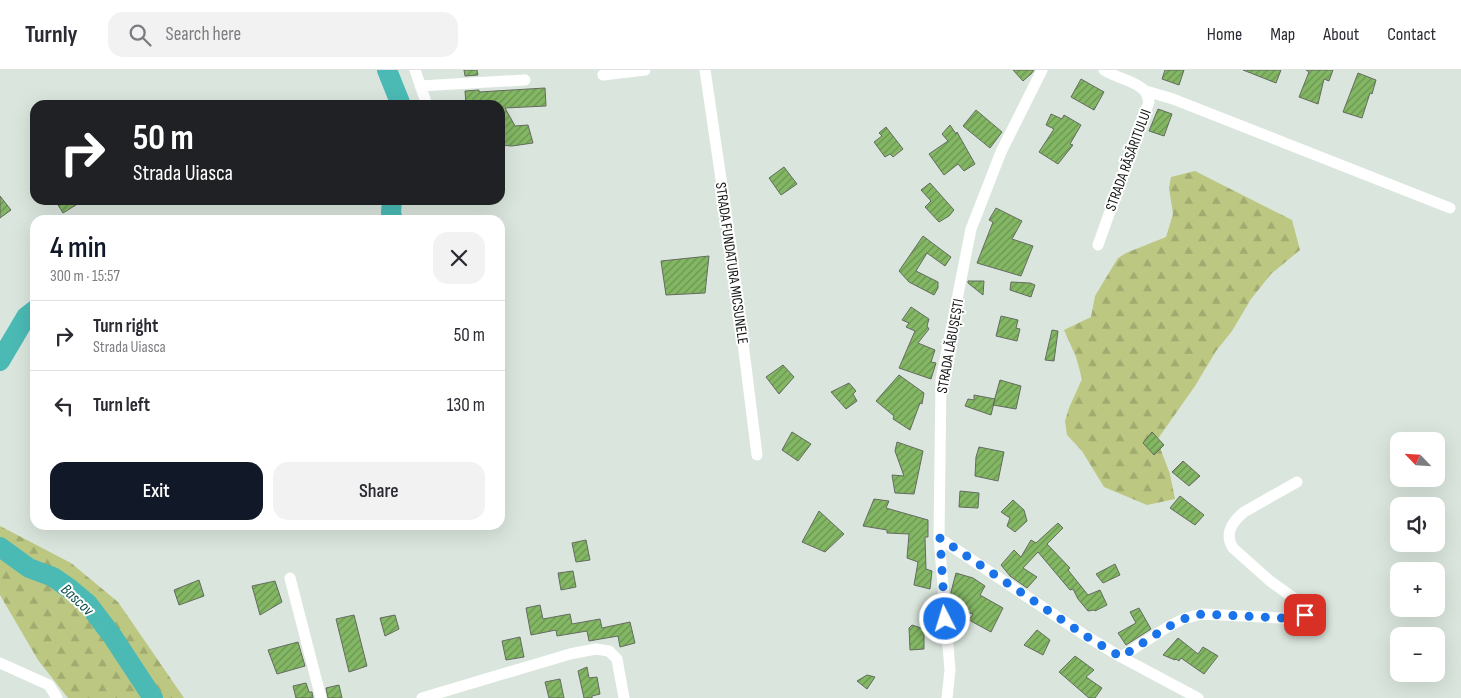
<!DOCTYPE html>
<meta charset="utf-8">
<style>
body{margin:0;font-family:"Sofia Sans Condensed",sans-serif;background:#f2f2f3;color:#2b2b33;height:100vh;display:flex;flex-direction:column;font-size:19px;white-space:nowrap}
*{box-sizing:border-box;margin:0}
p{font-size:16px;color:#7c7c81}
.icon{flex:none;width:28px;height:28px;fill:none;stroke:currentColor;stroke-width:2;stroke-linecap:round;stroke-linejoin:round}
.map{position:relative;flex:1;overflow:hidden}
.drawer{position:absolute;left:30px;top:145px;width:475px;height:315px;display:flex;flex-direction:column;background:#fff;border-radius:15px;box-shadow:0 5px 20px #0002}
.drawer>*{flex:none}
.banner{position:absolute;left:30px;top:30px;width:475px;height:105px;border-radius:15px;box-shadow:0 5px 20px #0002;background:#202124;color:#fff;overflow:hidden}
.needle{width:32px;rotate:295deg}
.tools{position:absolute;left:1390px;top:362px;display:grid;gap:10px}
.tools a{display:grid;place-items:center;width:55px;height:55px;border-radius:10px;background:#fff;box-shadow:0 5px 20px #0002;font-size:25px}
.pin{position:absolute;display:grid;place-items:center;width:42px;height:42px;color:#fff;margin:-21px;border-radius:10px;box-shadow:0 2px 8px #0006}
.me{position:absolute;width:55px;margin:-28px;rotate:355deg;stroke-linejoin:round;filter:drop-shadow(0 0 4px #0008)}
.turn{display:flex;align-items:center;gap:18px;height:105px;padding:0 20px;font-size:22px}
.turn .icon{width:65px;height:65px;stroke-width:2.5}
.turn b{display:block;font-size:35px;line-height:42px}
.round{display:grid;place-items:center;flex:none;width:52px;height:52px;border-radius:15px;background:#f2f2f3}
.head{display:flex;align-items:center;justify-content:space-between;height:85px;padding:0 20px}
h1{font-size:30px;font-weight:600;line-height:38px;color:#111827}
.button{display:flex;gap:10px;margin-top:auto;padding:10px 20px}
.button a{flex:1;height:58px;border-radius:15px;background:#111827;color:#fff;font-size:20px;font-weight:600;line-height:58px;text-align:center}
.button a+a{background:#f2f2f3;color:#2b2b33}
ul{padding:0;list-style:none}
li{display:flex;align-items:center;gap:15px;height:70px;padding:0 20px;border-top:1px solid #e1e1e2}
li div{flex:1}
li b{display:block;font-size:19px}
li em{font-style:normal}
header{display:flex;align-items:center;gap:30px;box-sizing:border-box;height:70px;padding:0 25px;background:#fff;border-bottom:1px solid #e1e1e2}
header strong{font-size:24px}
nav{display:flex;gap:28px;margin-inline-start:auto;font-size:18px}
.search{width:350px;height:45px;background:#f2f2f3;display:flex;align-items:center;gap:12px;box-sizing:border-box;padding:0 18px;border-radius:15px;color:#7c7c81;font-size:19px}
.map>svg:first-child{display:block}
</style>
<header>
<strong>Turnly</strong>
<div class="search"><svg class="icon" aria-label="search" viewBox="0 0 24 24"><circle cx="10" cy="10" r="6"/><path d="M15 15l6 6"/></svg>Search here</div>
<nav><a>Home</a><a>Map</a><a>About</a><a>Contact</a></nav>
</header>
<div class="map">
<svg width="1461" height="628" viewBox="0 0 1461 628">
<defs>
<pattern id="forest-firs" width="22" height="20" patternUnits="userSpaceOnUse" patternTransform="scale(1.25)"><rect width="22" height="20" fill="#bcc782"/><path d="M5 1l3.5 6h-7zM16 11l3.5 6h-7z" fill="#a1aa6f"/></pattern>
<pattern id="building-hatch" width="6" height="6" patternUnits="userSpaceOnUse" patternTransform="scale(1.25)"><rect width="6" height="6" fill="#83b764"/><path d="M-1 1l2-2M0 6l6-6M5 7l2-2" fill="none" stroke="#6a9451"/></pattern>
</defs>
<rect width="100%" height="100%" fill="#dae6dd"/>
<path fill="url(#forest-firs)" d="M1195,101l97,49 8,30 -29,24 -20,25 -19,32 -16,20 -21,35 -38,54 13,34 5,25 -28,6 -43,-18 -22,-36 -15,-16 -2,-14 4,-13 13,-29 -6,-22 -12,-27 27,-13 4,-21 23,-38 8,-5 40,-16 7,-23 -4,-26 2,-11z
M0,456l71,37 47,39 66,96h-116l-30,-38 -38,-65z"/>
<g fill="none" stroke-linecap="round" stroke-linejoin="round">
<path stroke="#4bbab5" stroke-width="20" d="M387,0l14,35
M392,130l-1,13 2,7
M0,291l26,-44 9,-7
M0,477l29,21 24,9 17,12 18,15 25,33 40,61"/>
</g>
<path fill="url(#building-hatch)" stroke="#646b60" d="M464,0h13l1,5 -13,1z
M1013,0h21l-3,4 -8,7z
M1165,0h19l-5,15 -17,-6z
M1243,0h38l-5,13z
M1306,0h27l-4,11 -5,-2 -6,25 -19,-7 10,-25z
M1358,3l18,7 -4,14 -2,-1 -8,25 -19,-6z
M1081,9l23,13 -10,18 -23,-13z
M545,18l1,18 -41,2 10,18 13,-1 5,18 -21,3 -12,-1v-40h-34l-1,-14 14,-1v2z
M1158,39l14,5 -8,22 -15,-5z
M976,40l26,22 -12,16 -27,-22z
M1051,44l11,5 2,-4 17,10 -11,19 3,1 -15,19 -19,-12 15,-23 -8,-4z
M950,55l6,9 1,-2 18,32 -11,7 -6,-7 -14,11 -15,-21 19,-13 -6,-7z
M886,57l17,22 -10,8 -3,-3 -5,3 -11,-15 8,-6 -3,-3z
M784,97l13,17 -16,11 -12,-17z
M930,113l24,27 -5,6 -10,6 -14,-15 6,-6 -10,-11z
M0,126l11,14 -11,8z
M55,130h29l-21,13z
M996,138l26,13 -10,18 21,7 -12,30 -44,-13 16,-41 -4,-2z
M923,166l28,21 -6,9 -18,-13 -11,18 22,11v6l-4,7 -25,-13 -10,-11z
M709,186l-4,37 -39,2 -5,-34z
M968,211h16l-1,14 -15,-12z
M1011,212l19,1 5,2 -4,12 -21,-7z
M911,237l18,12 -2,7 2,3 -11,14 17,7 -4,12 5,1 -5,16 -32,-11 16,-37 -9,-4 3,-4 -7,-3z
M1001,246l17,4 -2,8 4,1 -3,12 -21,-5z
M1052,260l6,1 -4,30 -9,-1z
M783,295l11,12 -15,17 -13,-17z
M899,305l25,18 -2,11 -2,-1 -10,27 -17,-11 1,-3 -18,-15z
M1000,310l21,6 -5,23 -23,-4z
M849,313l7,8 -3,3 4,7 -11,8 -15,-17z
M974,325l21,4 -4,16 -26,-9 3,-7 6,1z
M792,362l19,12 -13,17 -16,-11z
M1152,362l12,13 -10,10 -11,-12z
M897,372l26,9 -9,43 -19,-1 -3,-18 12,1 -9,-25z
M979,377l25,5 -6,29 -23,-5 1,-19z
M1183,391l17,15 -11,10 -17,-14z
M960,421l19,2 -1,15 -19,-1z
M1180,426l24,19 -9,10 -25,-17z
M874,429l15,2 -3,7 42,12v17h-3l1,32 6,2 -2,18 -16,-4 4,-23 -11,-4 2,-24 -22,-1v-3l-24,-4z
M1013,430l11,10 3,11 -12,11 -8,-6 3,-8 -9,-6z
M819,441l25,23 -19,18 -23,-10z
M1058,453l5,5 -16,16 23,24 -2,2 20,25 12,-5 7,15 -12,6 -1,-1 -6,1 -10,-12 -5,-10 -3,1 -32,-38 -15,16 14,9 -10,11 -17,-12 -9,-11 13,-15 7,7 10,-17 5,3z
M586,470l4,20 -14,2 -4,-19z
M1115,494l5,11 -17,8 -7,-9z
M573,501l3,16 -15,3 -3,-17z
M956,503l17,5 12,8 -5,9 23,13 -12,24 -22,-12 4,-6 -20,-6 3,-10 -5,-1v-5z
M199,510l5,16 -25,9 -5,-15z
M275,511l7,21 -22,13 -8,-29z
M540,535l3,14 27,-5 2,10 28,-5 2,9 28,-6 5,21 -15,4 -2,-11 -29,5 -2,-10 -30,5 -1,-6 -25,5 -5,-27z
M1139,538l12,21 -25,16 -8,-12 18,-10 -6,-11z
M354,545l13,51 -18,6 -13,-53z
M395,545l4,14 -14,7 -5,-18z
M912,555l12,4v20l-14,1 -1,-22z
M1037,560l13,10 -7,15 -19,-10z
M520,567l4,20 -18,3 -4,-19z
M1178,568l20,16 5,-7 15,9 -14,18 -23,-16 -2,3 -3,-2 -1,1 -12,-5z
M298,572l7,24 -28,8 -9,-24z
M1075,586l19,14 -8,7 16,11 -7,10h-6l-30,-26z
M587,597l2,11 8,-1 3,17 -8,2v2h-8l-6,-27z
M867,605l8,2 -8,12 -10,-8z
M560,609l4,19h-15l-4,-16z
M306,613l3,9h3l1,6h-17l-3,-12z
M339,615l3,13h-14l-2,-10z"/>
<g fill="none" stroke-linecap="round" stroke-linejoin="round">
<path stroke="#fff" stroke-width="11" d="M415,0l12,35
M705,0l26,177 26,208
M603,5l42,-5
M420,16l105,-6
M1146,21l27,8 277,109
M1098,175l51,-143c-1,-4 -2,-9 -5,-12 -10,-10 -28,-12 -40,-20
M939,468l147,98 35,21 77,41
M290,508l31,120
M1121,587l45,-29 17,-9 19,-5 100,5 3,-4v-5l-3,-6 -32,-23 -37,-33c-9,-14 -1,-26 11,-36l53,-30
M0,593l49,22 8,13
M422,628l148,-44 26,-5 13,2 8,8 7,39
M947,628l3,-28 -11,-132 2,-158 30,-151 30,-77 41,-82"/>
</g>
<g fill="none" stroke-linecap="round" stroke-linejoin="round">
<path stroke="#1a73e8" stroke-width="9" stroke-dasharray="0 16.2" d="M945,549l-5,-81 146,98 35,21 45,-29 17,-9 19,-5 100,5 3,-4"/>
</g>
<g text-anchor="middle" stroke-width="4" stroke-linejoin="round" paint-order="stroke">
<g font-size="15" fill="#121613" stroke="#fff">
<text transform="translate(1128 90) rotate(-70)" y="5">STRADA RĂSĂRITULUI</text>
<text transform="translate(732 193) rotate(82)" y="5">STRADA FUNDATURA MICSUNELE</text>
<text transform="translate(950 276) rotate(-80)" y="5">STRADA LĂBUȘEȘTI</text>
</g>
<g font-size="16" font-style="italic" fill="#0c4f4c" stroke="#fff">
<text transform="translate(78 529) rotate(43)" y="6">Bascov</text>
</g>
</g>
</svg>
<div class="tools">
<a><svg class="needle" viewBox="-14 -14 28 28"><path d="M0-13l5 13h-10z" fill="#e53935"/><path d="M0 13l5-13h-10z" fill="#7c7c81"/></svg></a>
<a><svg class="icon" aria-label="sound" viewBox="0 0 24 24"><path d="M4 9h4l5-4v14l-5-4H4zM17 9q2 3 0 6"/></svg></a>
<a>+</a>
<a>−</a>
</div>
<div class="pin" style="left:1305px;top:545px;background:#d93025"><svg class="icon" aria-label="arrive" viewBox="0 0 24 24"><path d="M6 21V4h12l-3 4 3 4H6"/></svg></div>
<svg class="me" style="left:945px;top:549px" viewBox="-20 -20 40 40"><circle r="17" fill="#1a73e8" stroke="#fff" stroke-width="3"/><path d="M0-11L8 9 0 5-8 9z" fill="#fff"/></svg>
<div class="banner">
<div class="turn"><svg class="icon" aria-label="right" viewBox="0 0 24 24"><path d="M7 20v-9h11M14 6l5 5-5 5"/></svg><div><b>50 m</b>Strada Uiasca</div></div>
</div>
<section class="drawer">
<div class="head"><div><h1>4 min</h1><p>300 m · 15:57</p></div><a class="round"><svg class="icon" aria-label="close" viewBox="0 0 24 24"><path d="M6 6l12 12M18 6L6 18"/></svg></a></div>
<ul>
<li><svg class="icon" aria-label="right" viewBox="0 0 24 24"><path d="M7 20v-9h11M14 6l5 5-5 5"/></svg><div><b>Turn right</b><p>Strada Uiasca</p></div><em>50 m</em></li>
<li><svg class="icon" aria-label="left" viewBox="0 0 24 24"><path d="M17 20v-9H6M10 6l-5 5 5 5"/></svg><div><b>Turn left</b></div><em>130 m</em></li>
</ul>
<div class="button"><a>Exit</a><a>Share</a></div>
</section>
</div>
